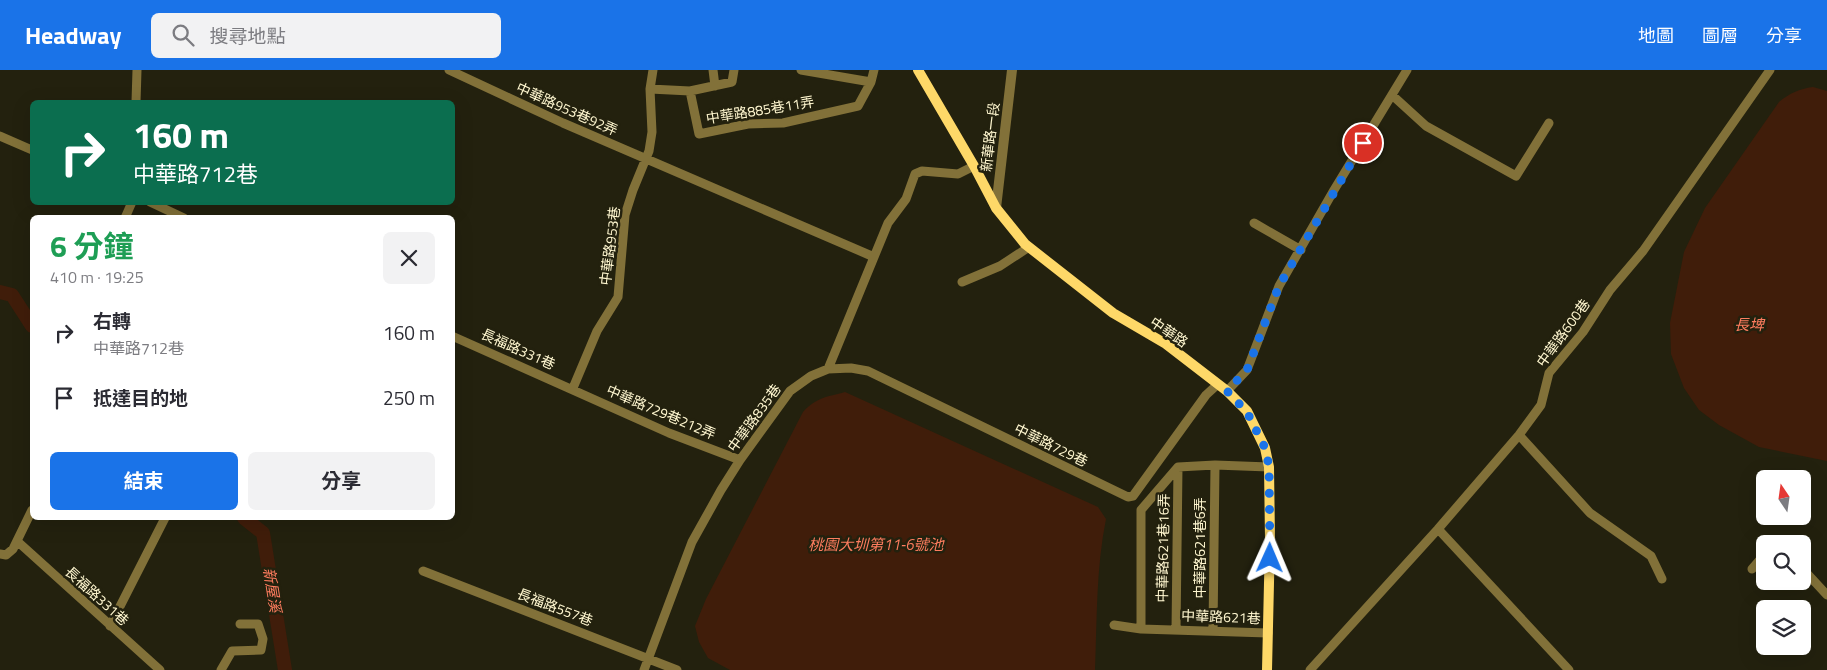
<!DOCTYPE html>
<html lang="zh-TW">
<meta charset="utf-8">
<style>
body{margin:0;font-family:"Titillium Web","Noto Sans TC",sans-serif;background:#f2f2f3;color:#2b2b33;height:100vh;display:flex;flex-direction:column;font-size:19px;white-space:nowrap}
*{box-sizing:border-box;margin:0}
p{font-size:16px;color:#7c7c81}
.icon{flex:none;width:28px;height:28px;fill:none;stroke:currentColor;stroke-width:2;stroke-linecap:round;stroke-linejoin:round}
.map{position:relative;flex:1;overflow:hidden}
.details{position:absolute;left:30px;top:145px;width:425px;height:305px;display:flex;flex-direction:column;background:#fff;border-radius:8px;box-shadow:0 5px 20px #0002}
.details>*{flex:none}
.guide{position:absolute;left:30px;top:30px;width:425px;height:105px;border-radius:8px;box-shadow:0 5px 20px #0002;background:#0b6e4f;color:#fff;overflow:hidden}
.needle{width:32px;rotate:347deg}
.tools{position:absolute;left:1756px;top:400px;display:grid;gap:10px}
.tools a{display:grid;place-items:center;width:55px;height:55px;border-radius:8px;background:#fff;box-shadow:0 5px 20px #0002;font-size:25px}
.pin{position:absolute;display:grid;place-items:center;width:42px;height:42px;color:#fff;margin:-21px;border:2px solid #fff;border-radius:50%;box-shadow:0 1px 5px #0007}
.me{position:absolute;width:55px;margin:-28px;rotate:1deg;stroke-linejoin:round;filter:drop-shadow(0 0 4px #0008)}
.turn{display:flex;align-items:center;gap:18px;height:105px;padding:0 20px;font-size:22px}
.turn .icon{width:65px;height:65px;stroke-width:2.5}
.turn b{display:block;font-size:35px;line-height:42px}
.round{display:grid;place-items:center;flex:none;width:52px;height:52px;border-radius:8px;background:#f2f2f3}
.summary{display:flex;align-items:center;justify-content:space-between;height:85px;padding:0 20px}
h1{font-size:30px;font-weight:700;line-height:38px;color:#1e9e55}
.cta{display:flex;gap:10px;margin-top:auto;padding:10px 20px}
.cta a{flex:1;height:58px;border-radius:8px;background:#1a73e8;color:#fff;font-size:20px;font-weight:700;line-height:58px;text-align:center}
.cta a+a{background:#f2f2f3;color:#2b2b33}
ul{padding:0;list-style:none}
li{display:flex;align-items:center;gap:15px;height:65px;padding:0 20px}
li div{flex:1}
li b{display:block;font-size:19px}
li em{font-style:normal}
header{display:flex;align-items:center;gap:30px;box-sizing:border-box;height:70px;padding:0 25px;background:#1a73e8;color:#fff}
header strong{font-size:24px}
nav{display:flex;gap:28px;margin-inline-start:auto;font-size:18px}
.search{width:350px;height:45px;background:#f2f2f3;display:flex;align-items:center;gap:12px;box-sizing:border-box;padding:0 18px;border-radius:8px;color:#7c7c81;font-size:19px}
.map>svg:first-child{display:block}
</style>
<header>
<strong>Headway</strong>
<div class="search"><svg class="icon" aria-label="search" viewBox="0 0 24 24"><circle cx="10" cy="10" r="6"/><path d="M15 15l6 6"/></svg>搜尋地點</div>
<nav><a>地圖</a><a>圖層</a><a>分享</a></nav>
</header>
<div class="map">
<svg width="1827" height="600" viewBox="0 0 1827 600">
<rect width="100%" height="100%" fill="#23210e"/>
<path fill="#401d0a" d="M1813,17l14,4v370l-68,-14 -40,-22 -20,-15 -15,-22 -13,-34 -1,-31 14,-71 21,-44 74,-106c11,-9 20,-13 34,-15z
M845,322l253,115 8,12c-10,49 -9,101 -11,151h-365l-22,-12 -9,-16 -4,-16 11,-27 97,-187c14,-15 24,-15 42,-20z"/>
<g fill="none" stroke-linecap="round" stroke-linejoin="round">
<path stroke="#401d0a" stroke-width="14" d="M0,222l12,3 20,31
M244,448l19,15 22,137"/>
<path stroke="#827139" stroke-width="9" d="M449,0l114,53 311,134
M713,0l2,16
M801,0l70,12
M650,19l40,2 42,-9 2,-12
M690,21l9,43 49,-10 35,-1 75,-17 13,-24 3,-12
M1392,25l34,31 90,50 33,-53
M136,32l1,-32
M0,66l32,14
M150,132l34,16
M125,148l7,-16
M1254,153l47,27
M962,212l38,-16 29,-19
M452,266l217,97 71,27
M828,299l23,-1 17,3 260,126 5,-1 73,-101 12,-11
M573,318l24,-57 21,-34 7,-82 8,-25 16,-39 3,-19 -2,-43 3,-19
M1227,321l20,-21 32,-84 55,-96 73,-120
M1519,365l71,78 61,43 11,23
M1178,397l37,-2 54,2
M1438,459l131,141
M17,471l143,129
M0,484l6,1 7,-6 19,-39
M1802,498l25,27
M1752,499l13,-15
M423,501l254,99
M1114,555l27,4 127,4
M110,556l55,-108
M1141,559v-119l37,-43
M1176,560l2,-163
M1213,560l2,-165
M221,600l11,-19 29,-1 2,-11 -5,-15h-18
M644,600l48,-128 29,-52 19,-30 50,-69 21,-15 17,-7 60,-146 18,-24 9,-25 7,-3 36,3 16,-8
M1310,600l128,-141 81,-94 22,-30 8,-32 34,-41 27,-42 33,-39 127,-181"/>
<path stroke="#827139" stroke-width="10" d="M996,138l16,-138"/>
<path stroke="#fed868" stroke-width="10" d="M918,0l56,96 22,42 29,36 88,69 53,31 61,47 20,20 18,37 4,19 1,72 -3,131"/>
</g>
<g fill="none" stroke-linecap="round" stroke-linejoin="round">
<path stroke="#1a73e8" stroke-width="9" stroke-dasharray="0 16.2" d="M1270,488l-1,-92 -4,-18 -18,-36 -20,-21 20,-21 32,-84 84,-143"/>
</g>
<g text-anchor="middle" stroke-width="5" stroke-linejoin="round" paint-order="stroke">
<g font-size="14" fill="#fff7d0" stroke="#23210e">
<text transform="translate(567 39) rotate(24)" y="5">中華路953巷92弄</text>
<text transform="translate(760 40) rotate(-9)" y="5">中華路885巷11弄</text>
<text transform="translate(990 67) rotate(-83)" y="5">新華路一段</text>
<text transform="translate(610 176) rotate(-83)" y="5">中華路953巷</text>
<text transform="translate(1169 262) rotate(34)" y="5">中華路</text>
<text transform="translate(1563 263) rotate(-54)" y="5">中華路600巷</text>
<text transform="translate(518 279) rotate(24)" y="5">長福路331巷</text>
<text transform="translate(661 342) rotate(23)" y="5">中華路729巷212弄</text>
<text transform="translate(754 348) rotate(-54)" y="5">中華路835巷</text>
<text transform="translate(1051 375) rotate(26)" y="5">中華路729巷</text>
<text transform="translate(1163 478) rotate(-89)" y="5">中華路621巷16弄</text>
<text transform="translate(1200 478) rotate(-90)" y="5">中華路621巷6弄</text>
<text transform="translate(97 526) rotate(42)" y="5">長福路331巷</text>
<text transform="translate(555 537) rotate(21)" y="5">長福路557巷</text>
<text transform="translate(1221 547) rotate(2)" y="5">中華路621巷</text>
</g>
<g font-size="15" font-style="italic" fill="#fe7d5f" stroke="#23210e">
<text x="1749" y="260">長埤</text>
<text x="876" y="480">桃園大圳第11-6號池</text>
<text transform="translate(272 520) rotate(81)" y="5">新屋溪</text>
</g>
</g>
</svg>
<div class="tools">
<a><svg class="needle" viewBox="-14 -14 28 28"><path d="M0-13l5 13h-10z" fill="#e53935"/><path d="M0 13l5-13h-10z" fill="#7c7c81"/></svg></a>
<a><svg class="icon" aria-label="search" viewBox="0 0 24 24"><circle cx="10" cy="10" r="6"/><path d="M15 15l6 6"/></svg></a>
<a><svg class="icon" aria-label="layers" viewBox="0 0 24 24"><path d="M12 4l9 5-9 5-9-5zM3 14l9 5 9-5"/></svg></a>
</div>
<div class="pin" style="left:1363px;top:73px;background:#d93025"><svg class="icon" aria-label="arrive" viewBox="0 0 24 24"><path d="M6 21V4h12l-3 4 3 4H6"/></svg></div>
<svg class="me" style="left:1270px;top:488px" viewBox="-20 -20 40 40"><path d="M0-17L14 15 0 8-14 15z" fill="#1a73e8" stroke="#fff" stroke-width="4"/></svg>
<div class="guide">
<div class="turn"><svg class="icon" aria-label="right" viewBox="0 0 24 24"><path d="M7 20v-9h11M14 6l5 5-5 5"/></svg><div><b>160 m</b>中華路712巷</div></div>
</div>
<section class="details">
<div class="summary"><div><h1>6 分鐘</h1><p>410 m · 19:25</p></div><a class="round"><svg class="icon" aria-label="close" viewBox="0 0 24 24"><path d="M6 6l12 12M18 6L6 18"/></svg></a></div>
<ul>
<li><svg class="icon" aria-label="right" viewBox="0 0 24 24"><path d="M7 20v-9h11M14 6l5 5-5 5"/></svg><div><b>右轉</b><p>中華路712巷</p></div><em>160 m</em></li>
<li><svg class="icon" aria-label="arrive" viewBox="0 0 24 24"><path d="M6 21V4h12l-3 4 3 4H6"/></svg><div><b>抵達目的地</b></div><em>250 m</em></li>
</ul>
<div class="cta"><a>結束</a><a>分享</a></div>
</section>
</div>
